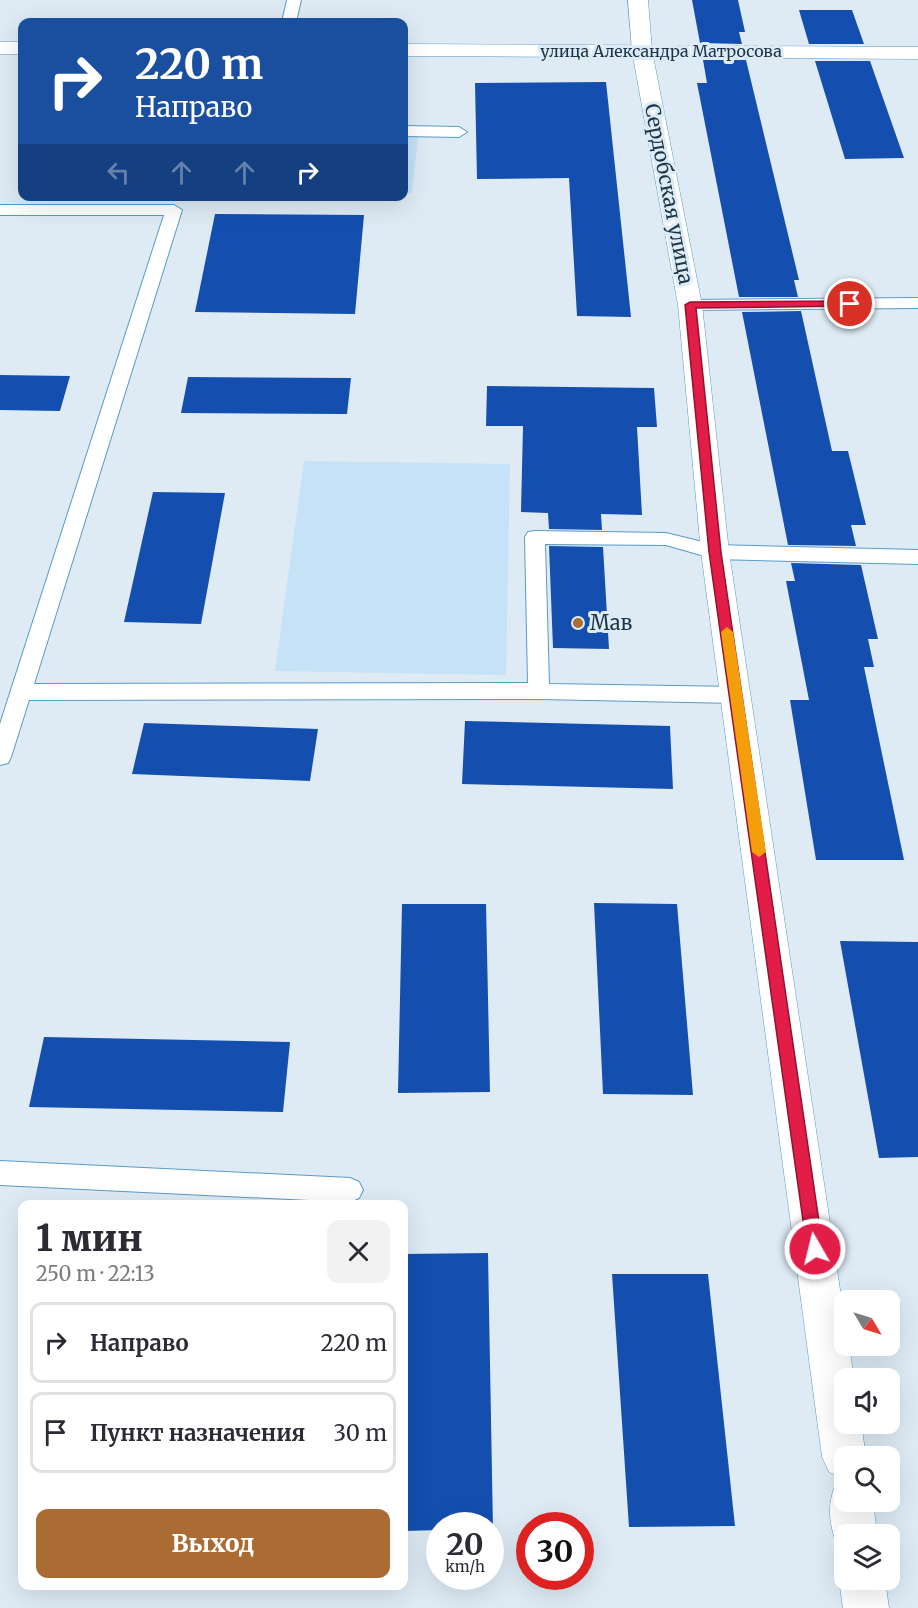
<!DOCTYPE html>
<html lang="ru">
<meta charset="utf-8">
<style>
body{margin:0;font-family:Merriweather,serif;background:#f2f2f3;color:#2b2b33;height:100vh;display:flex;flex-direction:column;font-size:22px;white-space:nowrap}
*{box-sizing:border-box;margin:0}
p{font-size:20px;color:#7c7c81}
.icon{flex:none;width:33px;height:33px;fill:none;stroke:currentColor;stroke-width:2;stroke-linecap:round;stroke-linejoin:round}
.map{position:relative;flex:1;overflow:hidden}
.details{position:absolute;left:18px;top:1200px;width:390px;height:390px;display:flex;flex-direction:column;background:#fff;border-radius:12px;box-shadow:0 6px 24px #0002}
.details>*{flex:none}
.guide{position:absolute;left:18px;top:18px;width:390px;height:183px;border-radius:12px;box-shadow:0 6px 24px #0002;background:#1a4fa0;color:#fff;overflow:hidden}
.needle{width:39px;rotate:128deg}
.buttons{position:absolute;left:834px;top:1290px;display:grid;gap:12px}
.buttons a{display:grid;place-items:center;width:66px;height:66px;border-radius:12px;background:#fff;box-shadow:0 6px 24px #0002;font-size:30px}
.speed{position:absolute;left:426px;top:1512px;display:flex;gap:12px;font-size:30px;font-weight:700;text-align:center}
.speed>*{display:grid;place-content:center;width:78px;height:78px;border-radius:50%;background:#fff;box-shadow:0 6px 24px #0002;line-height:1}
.speed small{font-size:15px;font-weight:400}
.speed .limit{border:9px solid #d22;background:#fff;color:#111}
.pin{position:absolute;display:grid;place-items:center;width:51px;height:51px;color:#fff;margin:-26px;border:3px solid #fff;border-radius:50%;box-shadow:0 2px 6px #0007}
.me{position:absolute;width:66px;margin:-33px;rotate:352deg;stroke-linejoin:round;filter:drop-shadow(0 0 4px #0008)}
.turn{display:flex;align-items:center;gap:21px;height:126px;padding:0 18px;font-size:27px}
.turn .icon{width:78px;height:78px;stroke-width:2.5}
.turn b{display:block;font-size:42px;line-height:51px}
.lanes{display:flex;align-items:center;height:57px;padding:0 18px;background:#0003;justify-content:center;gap:30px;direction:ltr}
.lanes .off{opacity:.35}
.round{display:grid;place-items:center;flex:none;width:63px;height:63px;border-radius:12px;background:#f2f2f3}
.overview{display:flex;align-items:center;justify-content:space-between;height:102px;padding:0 18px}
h1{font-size:36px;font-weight:800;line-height:45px}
.button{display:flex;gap:12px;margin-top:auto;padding:12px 18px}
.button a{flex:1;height:69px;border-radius:12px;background:#ab6c33;color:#fff;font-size:24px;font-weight:800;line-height:69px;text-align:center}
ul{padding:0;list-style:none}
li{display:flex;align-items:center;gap:18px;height:81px;margin:0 12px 9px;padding:0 6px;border:3px solid #e1e1e2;border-radius:12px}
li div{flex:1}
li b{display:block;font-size:22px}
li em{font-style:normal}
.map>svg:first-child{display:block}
</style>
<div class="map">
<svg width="918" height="1608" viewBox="0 0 918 1608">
<rect width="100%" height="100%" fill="#deebf5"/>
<path fill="#c5e2f7" d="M404,135l14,1 -6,57h-8z
M304,461l206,3 -4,211 -231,-4z"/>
<path fill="#144faf" d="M692,0h46l7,32h-6l3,12 -42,-1z
M799,10h53l12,34h-55z
M703,60h43l53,220h-5l4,17h-59l-42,-214h10z
M815,61h55l34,97 -59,1z
M606,82l25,235 -54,-1 -8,-138 -92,1 -2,-96z
M215,214l149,1 -9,99 -160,-2z
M801,311l31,140h16l18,74h-15l5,21 -68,-1 -46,-233z
M0,375l70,1 -10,35 -60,-1z
M188,377l163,1 -4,36 -166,-1z
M487,386l167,2 3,39h-20l5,88 -41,-1 1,16 -53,-1 -1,-16 -27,-1 2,-86h-37z
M153,492l72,1 -24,131 -77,-2z
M549,546l54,1 6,102 -56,-1z
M791,563l70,2 17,74h-10l6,28h-10l40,193h-88l-26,-160h19l-23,-119h9z
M465,721l205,5 3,63 -211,-5z
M144,723l174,6 -8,52 -178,-7z
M594,903l83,1 16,191 -90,-1z
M402,904h84l4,188 -92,1z
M840,941l78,1v215l-39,1z
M44,1037l246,5 -7,70 -254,-5z
M488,1253l5,277h-3v-4h-50v4l-36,1v-277z
M612,1274h96l27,252 -106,1z"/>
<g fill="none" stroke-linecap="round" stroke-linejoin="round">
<defs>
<path id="lane" d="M287,0h14l-5,22h-14z
M404,126l55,1 8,5 -8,5 -55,-1z
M0,205h174l8,5 -148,474 494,-1 -3,-146 3,-5 7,-1 131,2 49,12 203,5v14l-203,-5 -49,-14 -121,-1 4,140 188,3 8,3 3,5 -3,5 -8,3 -198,-4 -510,1 -18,57 -3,6 -8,2v-41l164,-509h-164z
M918,298v10l-228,2 -6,-1 -2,-4 2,-4 6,-1z
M0,1161l350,17 9,4 4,8 -4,8 -9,4 -350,-17z"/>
<path id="street" d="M628,0h20l4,51 50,254 27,247 115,764v30h5l5,32h-10v46h17l5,32h-22v23l-15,-7 -7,-15 -121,-905 -23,-247 -46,-254z
M844,1483v19h29l4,32h-33v18l-5,-2c-9,-22 -13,-42 -4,-64z
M844,1567v13h41l4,28h-46l-4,-28z"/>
<path id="secondary" d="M0,42h22v12h-22z
M404,44l514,3v12l-514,-3z"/>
</defs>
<use href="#lane" stroke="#589bc8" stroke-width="2"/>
<use href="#street" stroke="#589bc8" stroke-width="1"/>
<use href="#secondary" stroke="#589bc8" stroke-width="1"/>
<use href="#lane" fill="#fff" fill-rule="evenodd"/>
<use href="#street" fill="#fff" fill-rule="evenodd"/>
<use href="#secondary" fill="#fff" fill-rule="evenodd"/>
</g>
<path fill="#e11d48" stroke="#92132f" stroke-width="1.5" d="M850,301l5,3 -2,2 -157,2 25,244 102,697 -2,6 -6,2 -6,-2 -2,-6 -98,-697 -24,-247 5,-3z"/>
<path fill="#f59e0b" d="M727,627l6,5 33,220 -7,5 -7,-5 -31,-220z"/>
<circle fill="#ab6c33" stroke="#deebf5" stroke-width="2" cx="578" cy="623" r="6"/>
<g text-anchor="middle" stroke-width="6" stroke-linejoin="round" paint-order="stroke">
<g font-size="16" fill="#193548" stroke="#deebf5">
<text x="661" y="57">улица Александра Матросова</text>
</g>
<g font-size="20" fill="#193548" stroke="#deebf5">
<text transform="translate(669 194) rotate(79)" y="7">Сердобская улица</text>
</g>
<g font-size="20" fill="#193548" stroke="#deebf5" text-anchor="start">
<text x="590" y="630">Мав</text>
</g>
</g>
</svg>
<div class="buttons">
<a><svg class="needle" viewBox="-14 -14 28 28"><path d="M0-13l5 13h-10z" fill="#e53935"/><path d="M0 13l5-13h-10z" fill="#7c7c81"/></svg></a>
<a><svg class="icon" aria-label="sound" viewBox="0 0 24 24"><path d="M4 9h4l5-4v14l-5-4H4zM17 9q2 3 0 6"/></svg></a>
<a><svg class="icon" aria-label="search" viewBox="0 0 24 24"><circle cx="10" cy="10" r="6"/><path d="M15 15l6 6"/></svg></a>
<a><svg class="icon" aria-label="layers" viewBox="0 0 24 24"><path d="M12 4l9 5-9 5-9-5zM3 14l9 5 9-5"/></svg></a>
</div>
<div class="speed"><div>20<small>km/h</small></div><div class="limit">30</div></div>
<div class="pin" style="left:850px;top:304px;background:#d93025"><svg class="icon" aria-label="arrive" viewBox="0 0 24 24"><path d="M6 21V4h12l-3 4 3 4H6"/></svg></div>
<svg class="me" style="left:815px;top:1249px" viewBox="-20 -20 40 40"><circle r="17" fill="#e11d48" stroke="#fff" stroke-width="3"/><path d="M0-11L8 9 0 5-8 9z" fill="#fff"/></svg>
<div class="guide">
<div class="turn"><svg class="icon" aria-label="right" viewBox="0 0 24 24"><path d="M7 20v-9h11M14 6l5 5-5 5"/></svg><div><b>220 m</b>Направо</div></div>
<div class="lanes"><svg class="icon off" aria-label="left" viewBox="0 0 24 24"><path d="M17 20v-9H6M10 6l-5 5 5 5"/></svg><svg class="icon off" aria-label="ahead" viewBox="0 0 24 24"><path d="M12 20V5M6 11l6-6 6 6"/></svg><svg class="icon off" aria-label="ahead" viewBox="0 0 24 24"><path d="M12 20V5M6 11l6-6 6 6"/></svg><svg class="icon" aria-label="right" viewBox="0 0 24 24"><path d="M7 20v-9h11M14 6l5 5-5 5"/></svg></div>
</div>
<section class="details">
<div class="overview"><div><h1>1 мин</h1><p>250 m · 22:13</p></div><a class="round"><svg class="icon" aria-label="close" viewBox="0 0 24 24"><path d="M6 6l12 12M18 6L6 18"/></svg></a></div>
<ul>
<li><svg class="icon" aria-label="right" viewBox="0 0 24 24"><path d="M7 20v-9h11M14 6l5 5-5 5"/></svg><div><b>Направо</b></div><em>220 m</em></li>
<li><svg class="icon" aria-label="arrive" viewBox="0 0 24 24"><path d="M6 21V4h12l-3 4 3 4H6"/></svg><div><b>Пункт назначения</b></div><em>30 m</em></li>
</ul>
<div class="button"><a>Выход</a></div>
</section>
</div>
